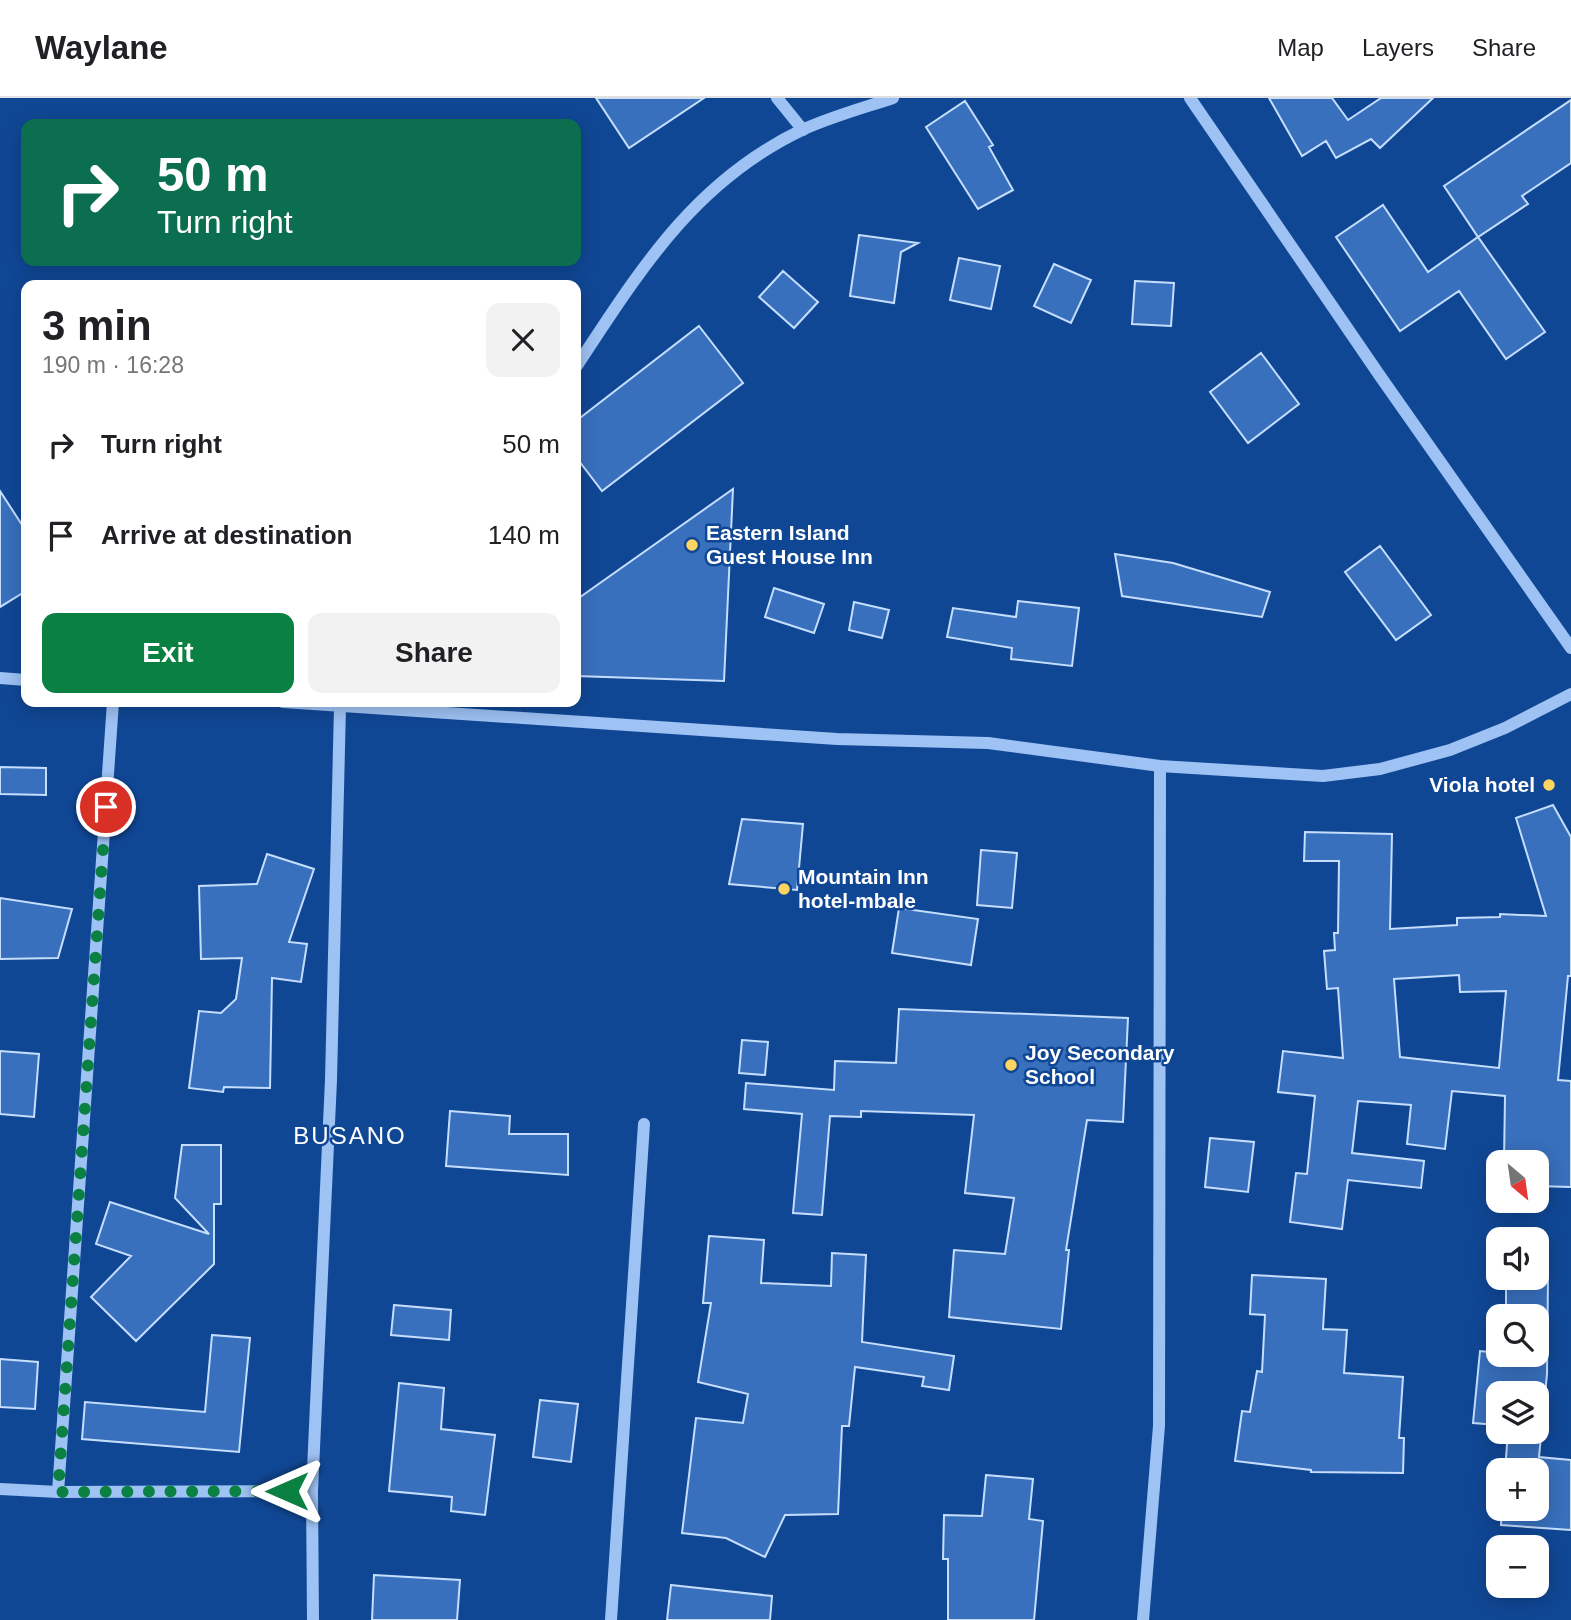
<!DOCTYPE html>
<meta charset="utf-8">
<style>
body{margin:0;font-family:Helvetica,sans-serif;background:#f2f2f2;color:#202124;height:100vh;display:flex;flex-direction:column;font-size:26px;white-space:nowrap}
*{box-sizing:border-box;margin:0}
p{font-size:23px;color:#757577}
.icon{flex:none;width:38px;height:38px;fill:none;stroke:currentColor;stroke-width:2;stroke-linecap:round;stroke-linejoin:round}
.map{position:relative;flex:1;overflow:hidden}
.details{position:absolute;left:21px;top:182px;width:560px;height:427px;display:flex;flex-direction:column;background:#fff;border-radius:14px;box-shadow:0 4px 18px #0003}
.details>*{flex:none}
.top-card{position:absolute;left:21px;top:21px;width:560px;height:147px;border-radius:14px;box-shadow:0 4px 18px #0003;background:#0b6e4f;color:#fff;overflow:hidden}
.needle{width:46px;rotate:151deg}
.fabs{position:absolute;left:1486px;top:1052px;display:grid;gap:14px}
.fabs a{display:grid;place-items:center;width:63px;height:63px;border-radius:14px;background:#fff;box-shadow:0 4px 18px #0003;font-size:35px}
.pin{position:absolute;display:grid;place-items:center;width:60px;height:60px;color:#fff;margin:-30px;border:4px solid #fff;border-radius:50%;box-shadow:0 2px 7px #0007}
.me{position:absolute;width:77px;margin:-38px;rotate:270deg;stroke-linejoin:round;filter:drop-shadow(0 0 5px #0008)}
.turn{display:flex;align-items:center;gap:24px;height:147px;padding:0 21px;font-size:32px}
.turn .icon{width:91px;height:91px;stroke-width:2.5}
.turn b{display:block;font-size:49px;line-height:60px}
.round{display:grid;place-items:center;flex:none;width:74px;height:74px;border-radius:14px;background:#f2f2f2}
.overview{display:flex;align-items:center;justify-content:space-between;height:119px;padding:0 21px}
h1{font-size:42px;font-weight:700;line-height:52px}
.button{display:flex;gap:14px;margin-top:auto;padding:14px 21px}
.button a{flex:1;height:80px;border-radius:14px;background:#0b8043;color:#fff;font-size:28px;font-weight:700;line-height:80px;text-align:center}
.button a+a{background:#f2f2f2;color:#202124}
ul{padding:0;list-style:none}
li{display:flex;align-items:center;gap:21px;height:91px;padding:0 21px}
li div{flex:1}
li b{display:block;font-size:26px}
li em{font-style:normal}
header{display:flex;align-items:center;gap:42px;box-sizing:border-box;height:98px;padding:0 35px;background:#fff;border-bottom:2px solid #e0e0e0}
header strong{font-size:33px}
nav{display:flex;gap:38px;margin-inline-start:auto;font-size:24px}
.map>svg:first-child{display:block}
</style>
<header>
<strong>Waylane</strong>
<nav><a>Map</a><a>Layers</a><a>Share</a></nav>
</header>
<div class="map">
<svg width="1571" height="1522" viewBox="0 0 1571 1522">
<rect width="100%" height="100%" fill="#104795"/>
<path fill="#3870bd" stroke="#c6defe" stroke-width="2" fill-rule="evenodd" d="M596,0h108l-75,50z
M1269,0h63l16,22 33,-22h52l-53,50 -9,-9 -35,19 -10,-17 -24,15z
M1571,2v63l-49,33 6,8 -50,33 -34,-51z
M965,3l28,44 -4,2 24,43 -35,19 -52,-82z
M1383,107l45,67 50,-35 67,95 -39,27 -47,-68 -59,40 -64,-94z
M859,137l59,8 -17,9 -7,51 -44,-7z
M959,160l41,8 -9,43 -41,-9z
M1054,166l37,16 -20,43 -37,-17z
M783,173l35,31 -24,26 -35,-31z
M1135,183l39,2 -3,43 -39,-2z
M699,228l44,57 -141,108 -26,-34v-36z
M1261,255l38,51 -51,39 -38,-51z
M733,391l-9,192 -148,-5v-76z
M0,393l26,40v60l-26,16z
M1380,448l51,69 -35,25 -51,-68z
M1115,456l58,9 97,29 -8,25 -140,-21z
M774,490l50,16 -10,29 -49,-16z
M1018,503l61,7 -7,58 -61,-7 1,-11 -65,-11 6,-29 63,9z
M854,504l35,8 -7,28 -33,-8z
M0,669l46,1v27l-46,-1z
M1553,707l18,32v139h-3l-10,104 13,1v106l-35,-1v-24h-32l1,-66 -53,-5 -7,58 -38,-5 4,-39 -53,-4 -6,52 72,8 -3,27 -73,-8 -6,49 -52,-7 6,-49 11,1 8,-78 -37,-4 5,-41 60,7 -5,-70 -11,1 -3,-38 11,-1 -1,-17h4l1,-72h-35l1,-29 87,2 -2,95 67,-4v-7l43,-1v-3l46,2 -30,-98zM1459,877l1,17 46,-1 -7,77 -99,-11 -6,-78z
M742,721l61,5 -6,66 -68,-6z
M981,752l36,3 -5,55 -35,-3z
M267,756l47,15 -25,73 18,2 -6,38 -29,-4 -2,110 -46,-1 -1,5 -34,-4 10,-77 22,2 15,-14 6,-41 -41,1 -2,-73 58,-2z
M0,800l72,11 -14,49 -58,1z
M899,810l79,11 -7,46 -79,-12z
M899,911l229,9 -5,104 -36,-2 -21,130h3l-8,79 -112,-12 5,-67 51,4 9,-56 -49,-5 9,-78 -113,-4v6l-31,-1 -8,99 -29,-2 9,-99 -58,-5 2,-26 88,7 1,-29 61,2z
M742,942l26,2 -3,33 -26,-2z
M0,953l39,3 -5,63 -34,-3z
M450,1013l60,5 -1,18h59v41l-122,-9z
M1210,1040l44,4 -6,50 -43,-5z
M182,1047h39v59h-7v60l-78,77 -45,-44 40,-41 -35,-12 14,-42 99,32 -34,-36z
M709,1138l55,4 -3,43 70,3 1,-33 34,2 -4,87 92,14 -5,34 -27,-4 2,-9 -69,-10 -6,59h-7l-4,88 -53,1 -20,42 -39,-19 -44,-5 14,-115 47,5 5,-29 -50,-12 13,-79h-8z
M1252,1177l74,4 -3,50 24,1 -3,43 59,4 -4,61h5l-1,35 -92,-1v-2l-76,-9 7,-50 8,1 7,-41 5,1 3,-57 -15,-1z
M1506,1180h42l-1,96 -8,83 32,3v70l-70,-5 1,-17h34v-38h-31l3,-38h28v-39h-38v32l-25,-2 7,-72 18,2v1h38v-38h-30z
M394,1207l57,5 -2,30 -58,-5z
M212,1237l38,3 -11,114 -157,-13 3,-37 120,10z
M0,1261l38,3 -3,47 -35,-2z
M399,1285l45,5 -3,41 54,6 -10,80 -34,-4 1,-14 -63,-6z
M540,1302l38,4 -7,58 -38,-5z
M986,1377l47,4 -4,40 14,2 -9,99h-86v-61h-5l1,-44 38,1z
M374,1477l86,5 -3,40h-85z
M671,1487l101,11 -2,24h-103z"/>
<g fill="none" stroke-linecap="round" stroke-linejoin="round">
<path stroke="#9ec2f4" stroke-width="12" d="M777,0l26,32
M1190,0l190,278 191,272
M576,269c63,-95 117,-185 226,-237 28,-13 61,-22 91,-32
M0,580l26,2
M283,604l554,37 151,4 172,23 163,10 57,-7 70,-19 55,-22 66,-34
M0,1391l58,3 254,-1
M58,1394l55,-790
M313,1522l-1,-129 19,-411 9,-373 4,-5
M611,1522l33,-496
M1143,1522l16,-194 1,-660"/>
</g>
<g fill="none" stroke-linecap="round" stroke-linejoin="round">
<path stroke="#0b8043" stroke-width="12" stroke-dasharray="0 21.6" d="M106,709l-48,685 229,-1"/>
</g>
<g fill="#ffd561" stroke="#104795" stroke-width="2.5">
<circle cx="692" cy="447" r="7"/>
<circle cx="1549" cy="687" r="7"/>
<circle cx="784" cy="791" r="7"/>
<circle cx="1011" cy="967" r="7"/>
</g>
<g text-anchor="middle" stroke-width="5" stroke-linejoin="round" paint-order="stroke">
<g font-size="21" font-weight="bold" fill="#fff" stroke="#104795" text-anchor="start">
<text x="706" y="442">Eastern Island<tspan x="706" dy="24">Guest House Inn</tspan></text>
<text x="1535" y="694" text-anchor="end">Viola hotel</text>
<text x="798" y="786">Mountain Inn<tspan x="798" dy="24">hotel-mbale</tspan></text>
<text x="1025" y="962">Joy Secondary<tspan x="1025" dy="24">School</tspan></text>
</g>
<g font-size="24" letter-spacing="2" fill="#fff" stroke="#104795">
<text x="350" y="1046">BUSANO</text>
</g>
</g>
</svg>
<div class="fabs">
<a><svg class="needle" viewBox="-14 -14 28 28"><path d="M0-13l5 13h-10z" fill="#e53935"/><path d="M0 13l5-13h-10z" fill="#757577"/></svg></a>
<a><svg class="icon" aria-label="sound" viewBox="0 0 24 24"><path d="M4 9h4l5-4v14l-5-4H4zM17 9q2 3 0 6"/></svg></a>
<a><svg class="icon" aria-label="search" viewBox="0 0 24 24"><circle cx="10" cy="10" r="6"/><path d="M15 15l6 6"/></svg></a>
<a><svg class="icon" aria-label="layers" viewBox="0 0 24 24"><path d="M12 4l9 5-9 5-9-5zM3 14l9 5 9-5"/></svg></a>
<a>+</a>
<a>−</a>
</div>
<div class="pin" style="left:106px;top:709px;background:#d93025"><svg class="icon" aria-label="arrive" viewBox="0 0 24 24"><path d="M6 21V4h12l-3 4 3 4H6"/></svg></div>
<svg class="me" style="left:287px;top:1393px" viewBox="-20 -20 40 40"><path d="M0-17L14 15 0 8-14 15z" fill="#0b8043" stroke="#fff" stroke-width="4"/></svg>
<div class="top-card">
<div class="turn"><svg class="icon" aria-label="right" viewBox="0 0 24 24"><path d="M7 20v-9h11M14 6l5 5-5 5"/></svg><div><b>50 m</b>Turn right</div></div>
</div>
<section class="details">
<div class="overview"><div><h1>3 min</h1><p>190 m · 16:28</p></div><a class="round"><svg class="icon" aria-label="close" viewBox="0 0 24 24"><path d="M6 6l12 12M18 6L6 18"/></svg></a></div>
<ul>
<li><svg class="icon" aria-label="right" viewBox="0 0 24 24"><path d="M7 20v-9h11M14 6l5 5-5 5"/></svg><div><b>Turn right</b></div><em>50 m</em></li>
<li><svg class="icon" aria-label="arrive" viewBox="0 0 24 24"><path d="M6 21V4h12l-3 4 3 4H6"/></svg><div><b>Arrive at destination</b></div><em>140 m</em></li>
</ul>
<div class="button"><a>Exit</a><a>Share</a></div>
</section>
</div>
